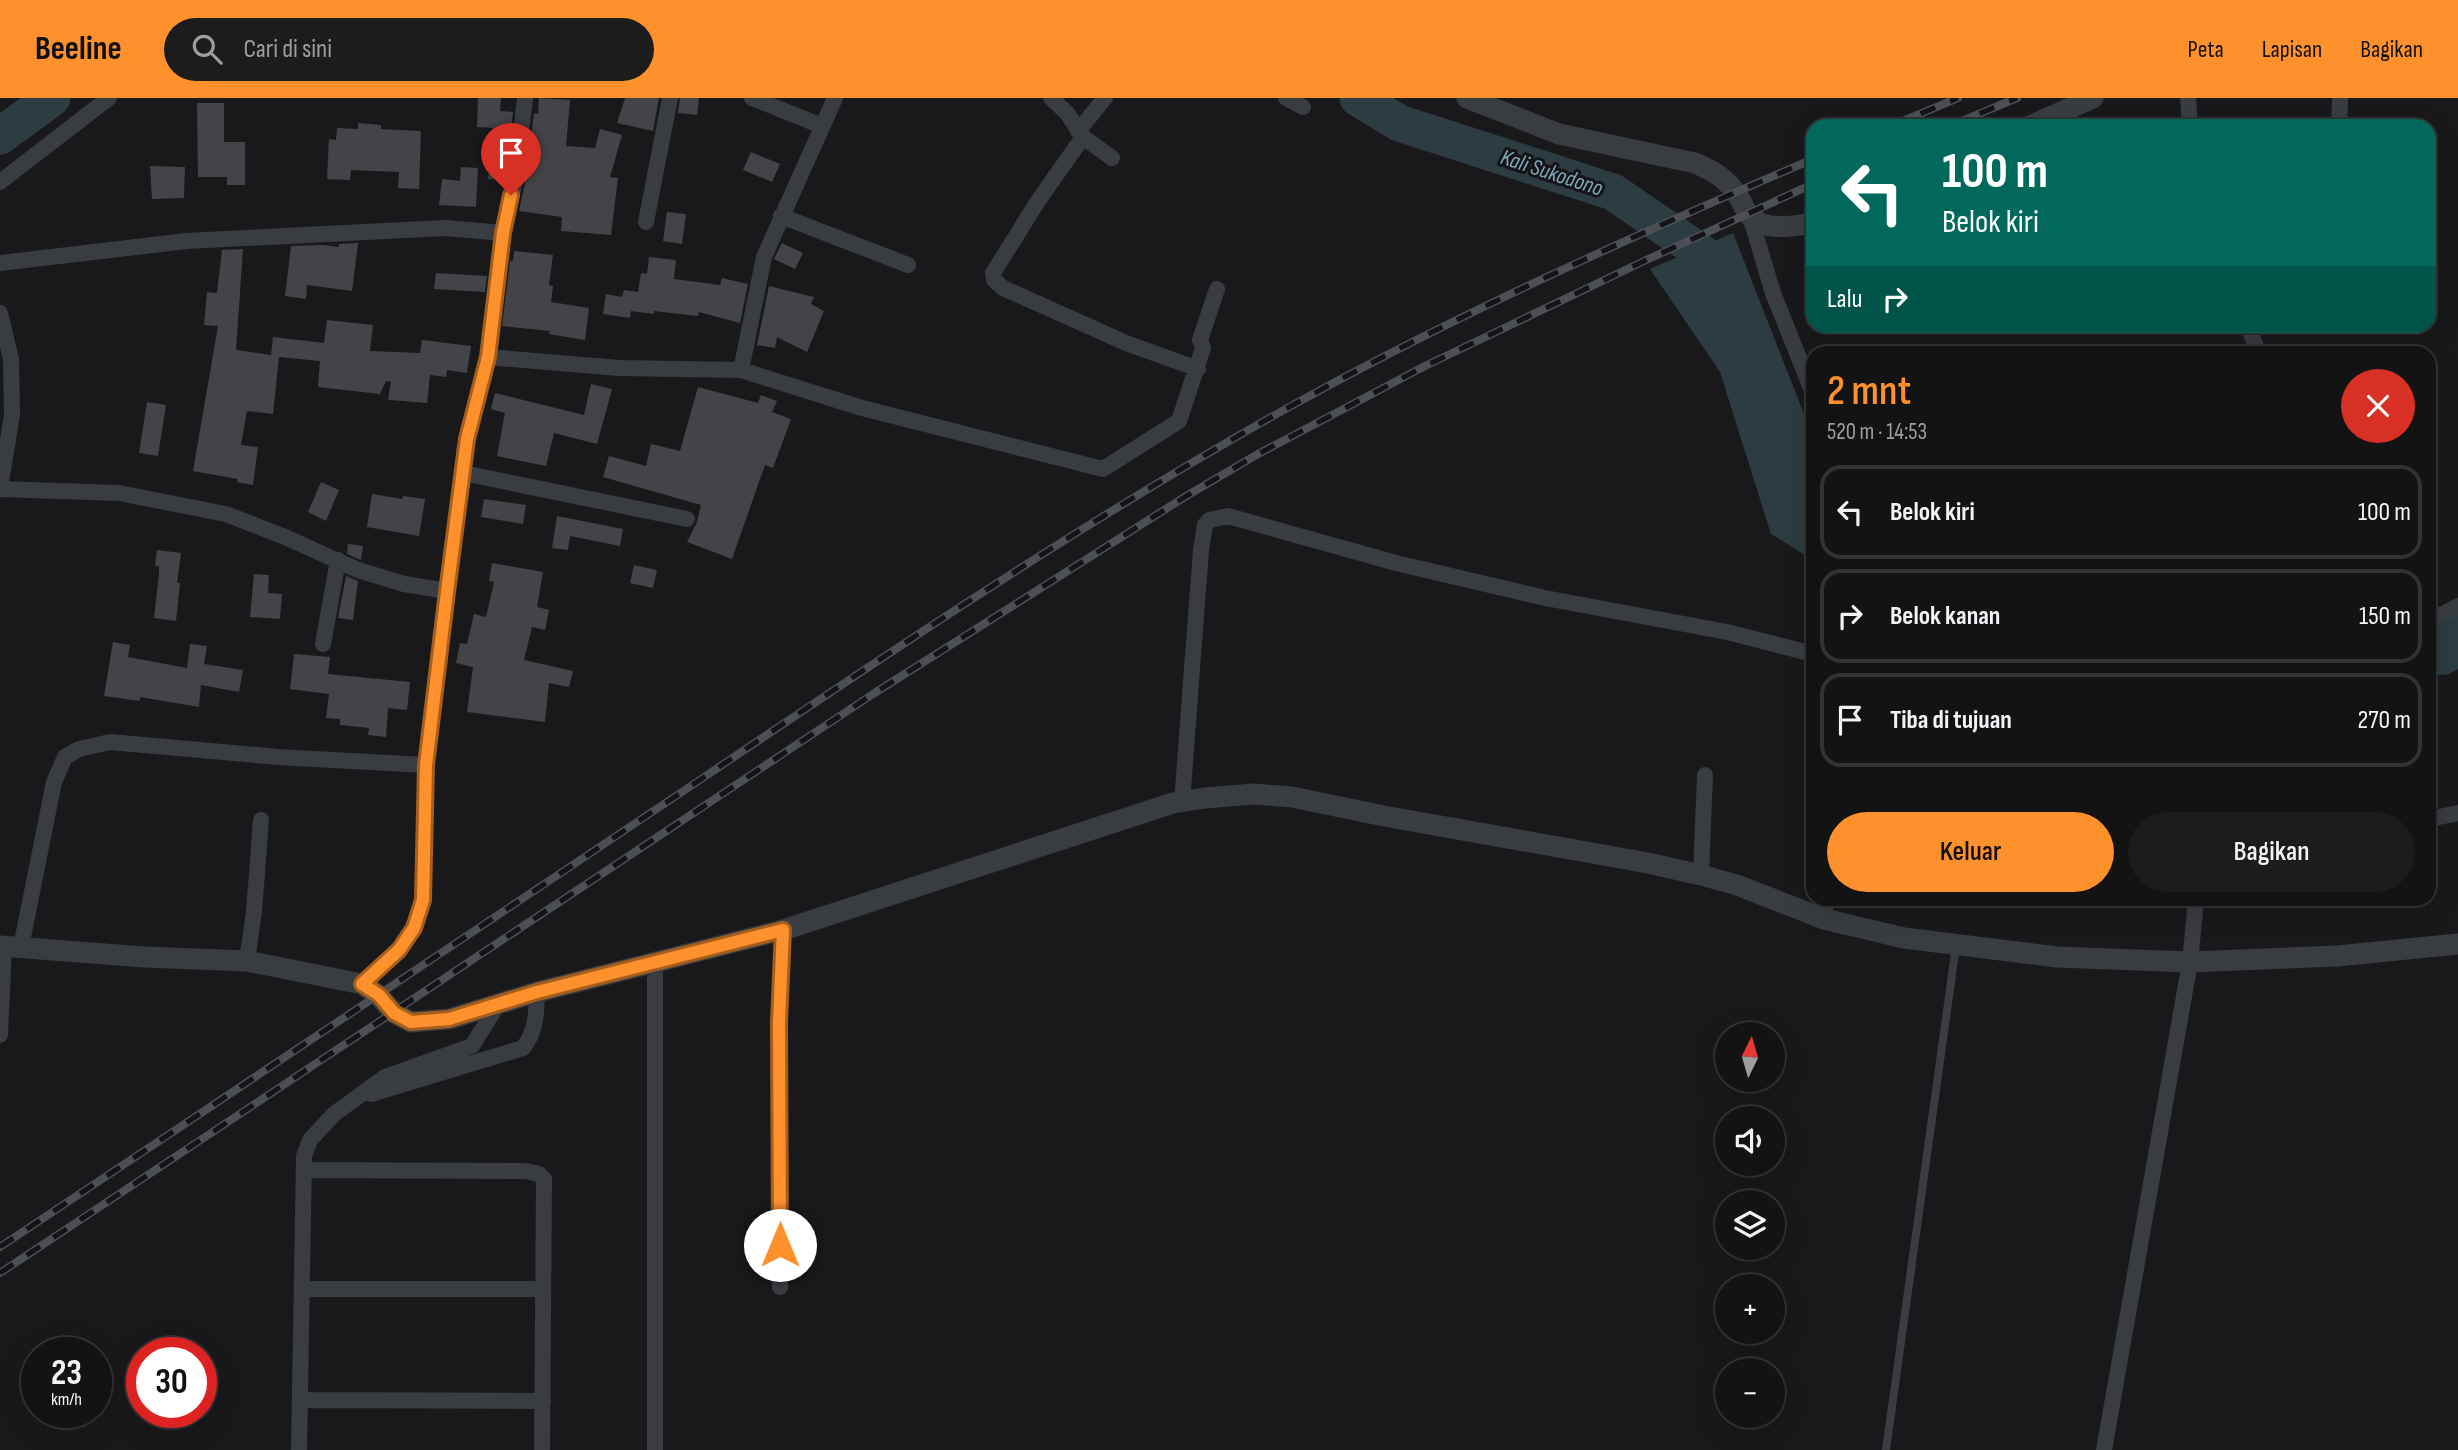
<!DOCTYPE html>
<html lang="id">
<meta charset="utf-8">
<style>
body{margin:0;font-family:"Sofia Sans Condensed",sans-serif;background:#1c1c1d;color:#f1f3f6;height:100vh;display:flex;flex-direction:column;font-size:26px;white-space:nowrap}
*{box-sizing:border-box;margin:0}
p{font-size:23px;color:#9d9ea0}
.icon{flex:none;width:38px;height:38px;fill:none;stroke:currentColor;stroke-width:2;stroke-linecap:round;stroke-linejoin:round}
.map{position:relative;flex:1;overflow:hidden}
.side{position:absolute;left:1806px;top:248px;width:630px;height:560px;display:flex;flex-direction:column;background:#131314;border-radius:21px;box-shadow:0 7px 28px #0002,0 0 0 2px #323234}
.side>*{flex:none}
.top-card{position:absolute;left:1806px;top:21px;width:630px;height:214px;border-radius:21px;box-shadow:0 7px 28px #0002,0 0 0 2px #323234;background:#00695c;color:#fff;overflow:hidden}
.needle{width:46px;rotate:5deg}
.fabs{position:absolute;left:1715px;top:924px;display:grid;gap:14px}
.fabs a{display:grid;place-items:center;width:70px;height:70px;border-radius:50%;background:#131314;box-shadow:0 7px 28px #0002,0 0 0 2px #323234;font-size:35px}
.speed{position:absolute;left:21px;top:1239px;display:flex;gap:14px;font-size:35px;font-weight:700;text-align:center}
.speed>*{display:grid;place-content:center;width:91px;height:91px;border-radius:50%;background:#131314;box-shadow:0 7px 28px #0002,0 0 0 2px #323234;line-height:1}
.speed small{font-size:18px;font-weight:400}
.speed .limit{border:10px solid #d22;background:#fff;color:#111}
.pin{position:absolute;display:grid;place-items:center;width:60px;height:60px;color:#fff;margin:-72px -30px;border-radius:50% 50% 50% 0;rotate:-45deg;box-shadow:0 0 7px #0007}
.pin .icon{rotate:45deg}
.me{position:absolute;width:77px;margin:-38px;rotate:0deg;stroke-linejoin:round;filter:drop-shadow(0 0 5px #0008)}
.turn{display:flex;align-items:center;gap:24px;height:147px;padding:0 21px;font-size:32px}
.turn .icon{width:91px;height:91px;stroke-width:2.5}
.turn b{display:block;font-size:49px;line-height:60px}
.then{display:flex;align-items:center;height:66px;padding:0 21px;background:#0003;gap:14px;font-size:26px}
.round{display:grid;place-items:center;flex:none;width:74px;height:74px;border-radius:37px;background:#1c1c1d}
.head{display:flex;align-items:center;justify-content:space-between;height:119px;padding:0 21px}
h1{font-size:42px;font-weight:600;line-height:52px;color:#ff912d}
.cta{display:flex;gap:14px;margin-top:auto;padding:14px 21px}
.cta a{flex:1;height:80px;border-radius:42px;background:#ff912d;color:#111;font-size:28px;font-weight:600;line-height:80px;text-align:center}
.cta a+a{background:#1c1c1d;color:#f1f3f6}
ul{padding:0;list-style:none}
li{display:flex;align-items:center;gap:21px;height:94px;margin:0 14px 10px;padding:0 7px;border:4px solid #323234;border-radius:21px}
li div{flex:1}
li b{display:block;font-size:26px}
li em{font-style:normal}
header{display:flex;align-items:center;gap:42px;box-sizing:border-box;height:98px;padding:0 35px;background:#ff912d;color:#111}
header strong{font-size:33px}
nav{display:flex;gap:38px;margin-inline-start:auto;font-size:24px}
.search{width:490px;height:63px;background:#1c1c1d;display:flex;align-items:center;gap:18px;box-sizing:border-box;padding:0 24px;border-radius:38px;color:#9d9ea0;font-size:26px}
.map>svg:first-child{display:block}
</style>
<header>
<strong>Beeline</strong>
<div class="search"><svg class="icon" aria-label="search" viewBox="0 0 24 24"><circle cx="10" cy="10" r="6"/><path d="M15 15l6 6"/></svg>Cari di sini</div>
<nav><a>Peta</a><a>Lapisan</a><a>Bagikan</a></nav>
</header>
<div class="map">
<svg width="2458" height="1352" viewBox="0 0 2458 1352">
<rect width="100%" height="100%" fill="#19191b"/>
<path fill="#2d3c41" d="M1733,135l80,204v123l-42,-26 -51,-162 -70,-103z
M2458,511v60l-9,5 -20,2v-52z"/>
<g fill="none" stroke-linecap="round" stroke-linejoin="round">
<path stroke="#2d3c41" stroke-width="37" d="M1358,0l41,25 214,69 89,61 19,38
M0,38l52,-38"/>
</g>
<path fill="#434448" d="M478,0h23l-1,13 13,1 -8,68 -17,-1 5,-51 -16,-1z
M539,0l31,2 -4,46 29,2 5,-19 22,6 -12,42 8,1 -7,57 -50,-4 1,-14 -43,-6 7,-33 8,-65 4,1z
M625,0h34l-6,33 -36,-8z
M680,0h19l-2,17 -19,-2z
M197,5h27v39h21v43h-18v-8h-29z
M358,25l23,2v4l40,2 -2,58 -21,-1 1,-16 -48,-2 -1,10 -23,-1 2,-40 7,1 1,-12 21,1z
M751,54l29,12 -8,18 -29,-12z
M150,68l35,1 -1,31 -32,1z
M461,69l17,1 -2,39 -37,-2 3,-26 18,2z
M667,114l19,2 -4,30 -19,-3z
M358,145l-6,48 -45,-6 -1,14 -21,-3 6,-50 32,-1 16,2v-3z
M782,145l21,10 -8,16 -21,-10z
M243,151l-7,101 35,5 2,-18 51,6 3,-23 46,5 -3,26 50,2 2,-13 49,6 -4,27 -20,-3 -1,7 -16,-2 -3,28 -37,-3 -2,-1 3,-17 -5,-1 -6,13 -62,-7 2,-26 -41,-4 -6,57 -26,-3 -6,34 17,2 -5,38 -16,-3 1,-3 -45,-8 25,-145 -14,-1 3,-33 10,1 5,-43z
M514,153l39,4 -4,30 4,1 -2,16 38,6 -4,32 -36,-6 1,-3 -48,-5 8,-65h3z
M649,159l27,3 -2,19 46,6 2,-7 26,6 -8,39 -41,-11 -1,4 -44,-5v3l-23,-3 -1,7 -27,-4 3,-20 16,3 2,-7 14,2 3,-19 6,1z
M436,175l51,3 -2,16 -51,-3z
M769,188l45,11 -3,7 13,7 -17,41 -30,-15 -2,11 -18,-3z
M591,286l21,5 -15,55 -43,-11 -8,33 -49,-10 8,-43 -14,-4 4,-16 89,22z
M698,289l60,16 3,-8 16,6 -5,11 19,7 -18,49 -8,-3 -33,94 -45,-17 10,-20 4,-17 -98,-28 6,-21 37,10 5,-22 29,7z
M147,304l19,3 -8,51 -19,-3z
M321,384l18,8 -13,31 -18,-9z
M372,396l30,5 1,-3 22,3 -6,37 -52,-9z
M484,401l42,6 -3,19 -42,-7z
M557,418l66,13 -3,17 -50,-10 -2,14 -16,-2z
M348,446l15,2 -2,14 -14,-6z
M157,452l24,3 -4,30h3l-4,38 -22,-3 5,-44v-8h-4z
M492,465l51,9 -6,35 12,3 -4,20 -13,-3 -8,33 49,11 -4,16 -20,-4 -4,39 -78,-10 6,-45 -17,-4 4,-20 7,1 7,-30 12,3 8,-35 -5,-1z
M634,467l23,5 -4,18 -23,-5z
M254,476l15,1 -1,18 14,1 -2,25 -30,-2z
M346,478l12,5 -5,39 -15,-2z
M113,544l17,3 -2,12 59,11 3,-24 17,2 -3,18 39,6 -4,22 -38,-7 -2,22 -59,-10v4l-36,-5z
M294,556l36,3 -2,17 82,8 -3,28 -19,-2 -2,29 -18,-2 1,-7 -29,-3v-6l-14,-1 3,-24 -39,-5z"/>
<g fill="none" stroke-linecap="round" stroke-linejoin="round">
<path stroke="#393c41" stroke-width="8" d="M1886,1352l70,-504"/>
<path stroke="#393c41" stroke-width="16" d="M752,0l70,28
M1051,0l16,15 16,24 29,21
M1286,0l17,9
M2188,0l2,28
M2339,28l1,-28
M1078,33l27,-33
M1083,39l-45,64 -45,72 1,7 9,8 123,55 72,26
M0,84l109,-84
M781,118l127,49
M1750,118l23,77 40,100
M646,124l24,-124
M0,165l187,-22 258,-13 58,5
M0,215l11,46 1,56 -12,73
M2248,228l11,28
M488,259l131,11 122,2 121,38 241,61 76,-48 24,-73 -3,-8 17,-51
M741,272l23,-113 71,-159
M463,375l224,46
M0,391l119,4 107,21 59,23 73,33 46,14 43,7
M2429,523l29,-15
M323,546l15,-84
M1182,704l19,-252 4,-25 4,-5 19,-4 168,47 149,35 182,34 86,22
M2429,721l29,-6
M1701,777l4,-100
M1824,821l2,-19
M21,849l33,-165 11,-25 14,-8 31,-7 168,15 148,8
M247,863l7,-49 7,-92
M362,886l37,-35 15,-21 9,-28 3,-135 21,-174 20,-152 21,-82 15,-124 13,-56 9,-79
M0,937l4,-89
M371,996l152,-46c14,-18 13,-34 14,-56
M304,1072l222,1 13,3 5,5 -2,271
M780,1189l-1,-265 4,-92
M302,1191h241
M300,1302l243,1
M299,1352l5,-294 6,-16 24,-26 51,-37 87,-31 26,-42
M655,1352v-488
M2104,1352l86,-488 6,-62"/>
<path stroke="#393c41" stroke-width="21" d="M1467,0l92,36 136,29c19,8 32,16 43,33 4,6 7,14 11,19 15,17 45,11 64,8
M2030,28l63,-28
M0,848l144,11 103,4 115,23 16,11 16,18 17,9 38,-3 88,-27 246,-62 390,-127 32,-5 49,-4 38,3 92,19 264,47 53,12 36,10 87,34 80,19 153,19 133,5 147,-6 121,-12"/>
<defs>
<path id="rail" d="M1891,28l67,-28
M1950,28l67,-28
M0,1149c222,-148 443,-295 664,-443 189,-127 377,-255 574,-368 185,-107 379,-193 575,-277
M0,1175l873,-579 315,-199 70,-41 167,-88 217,-104 171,-78"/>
</defs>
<use href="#rail" stroke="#4c5056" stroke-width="8"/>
<use href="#rail" stroke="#141416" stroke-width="5" stroke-dasharray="16" stroke-linecap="butt"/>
</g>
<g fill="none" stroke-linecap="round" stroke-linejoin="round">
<defs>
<path id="route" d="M511,97l-8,38 -15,124 -21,82 -20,153 -21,173 -3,135 -9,28 -15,22 -37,34 17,11 15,18 17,9 38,-3 88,-27 246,-62 -4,92 1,223"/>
</defs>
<use href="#route" stroke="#a65e1d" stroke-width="18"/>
<use href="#route" stroke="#ff912d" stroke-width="12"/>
</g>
<g text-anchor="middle" stroke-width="6" stroke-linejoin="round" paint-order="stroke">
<g font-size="23" font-style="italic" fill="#7fa9b9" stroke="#141416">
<text transform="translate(1552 74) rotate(18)" y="8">Kali Sukodono</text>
</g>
</g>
</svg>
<div class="fabs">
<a><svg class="needle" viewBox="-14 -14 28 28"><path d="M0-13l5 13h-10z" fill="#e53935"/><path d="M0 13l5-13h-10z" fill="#9d9ea0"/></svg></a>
<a><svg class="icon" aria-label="sound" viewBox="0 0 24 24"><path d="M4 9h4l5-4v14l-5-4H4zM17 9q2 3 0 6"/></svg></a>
<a><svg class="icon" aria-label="layers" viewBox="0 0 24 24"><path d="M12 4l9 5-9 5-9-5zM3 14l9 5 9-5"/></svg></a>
<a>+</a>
<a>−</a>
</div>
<div class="speed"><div>23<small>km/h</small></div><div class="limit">30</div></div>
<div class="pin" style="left:511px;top:97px;background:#d93025"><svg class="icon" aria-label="arrive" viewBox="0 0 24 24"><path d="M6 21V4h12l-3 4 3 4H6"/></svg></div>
<svg class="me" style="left:780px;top:1147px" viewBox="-20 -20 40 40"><circle r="19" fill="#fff"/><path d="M0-13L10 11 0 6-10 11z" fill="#ff912d"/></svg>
<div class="top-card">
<div class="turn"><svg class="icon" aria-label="left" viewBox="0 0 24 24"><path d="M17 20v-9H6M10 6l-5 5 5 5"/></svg><div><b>100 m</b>Belok kiri</div></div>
<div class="then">Lalu<svg class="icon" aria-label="right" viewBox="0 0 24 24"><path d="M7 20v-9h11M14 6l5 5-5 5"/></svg></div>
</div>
<section class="side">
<div class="head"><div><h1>2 mnt</h1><p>520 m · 14:53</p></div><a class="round" style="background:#d93025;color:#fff"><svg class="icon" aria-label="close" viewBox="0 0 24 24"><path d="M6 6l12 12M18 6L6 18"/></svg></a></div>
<ul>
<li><svg class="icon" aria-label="left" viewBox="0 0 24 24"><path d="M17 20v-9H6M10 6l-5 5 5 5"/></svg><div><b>Belok kiri</b></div><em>100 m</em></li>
<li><svg class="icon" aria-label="right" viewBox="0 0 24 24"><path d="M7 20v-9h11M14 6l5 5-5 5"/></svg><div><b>Belok kanan</b></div><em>150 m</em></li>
<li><svg class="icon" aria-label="arrive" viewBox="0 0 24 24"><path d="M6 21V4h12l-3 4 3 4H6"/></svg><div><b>Tiba di tujuan</b></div><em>270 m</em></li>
</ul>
<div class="cta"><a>Keluar</a><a>Bagikan</a></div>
</section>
</div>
